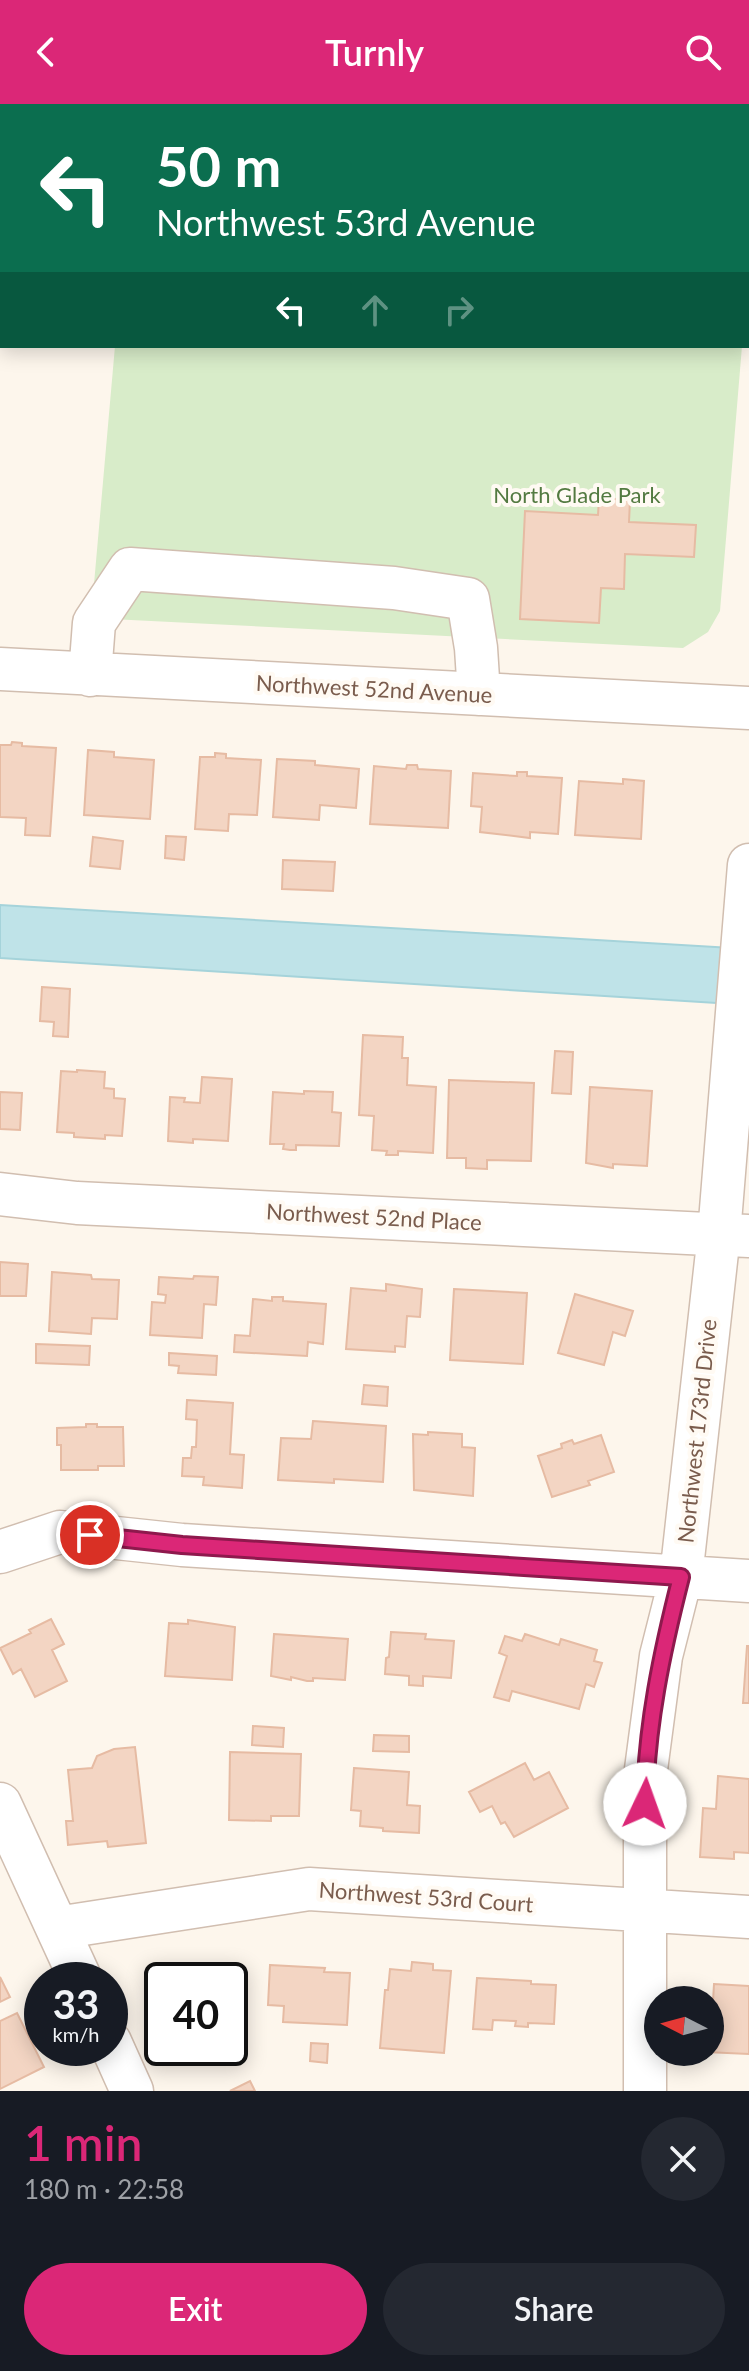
<!DOCTYPE html>
<meta charset="utf-8">
<style>
body{margin:0;font-family:Lato,sans-serif;background:#242831;color:#f1f3f6;height:100vh;display:flex;flex-direction:column;font-size:30px;white-space:nowrap}
*{box-sizing:border-box;margin:0}
p{font-size:26px;color:#9ea1a6}
.icon{flex:none;width:44px;height:44px;fill:none;stroke:currentColor;stroke-width:2;stroke-linecap:round;stroke-linejoin:round}
.map{position:relative;height:1987px;overflow:hidden}
.panel{display:flex;flex-direction:column;background:#171b24;flex:1}
.panel>*{flex:none}
.guide{position:absolute;left:0px;top:0px;width:750px;height:244px;box-shadow:0 4px 20px #0003;background:#0b6e4f;color:#fff;overflow:hidden}
.needle{width:52px;rotate:276deg}
.buttons{position:absolute;left:644px;top:1882px;display:grid;gap:16px}
.buttons a{display:grid;place-items:center;width:80px;height:80px;border-radius:50%;background:#171b24;box-shadow:0 4px 20px #0003;font-size:40px}
.speed{position:absolute;left:24px;top:1858px;display:flex;gap:16px;font-size:40px;font-weight:700;text-align:center}
.speed>*{display:grid;place-content:center;width:104px;height:104px;border-radius:50%;background:#171b24;box-shadow:0 4px 20px #0003;line-height:1}
.speed small{font-size:20px;font-weight:400}
.speed .limit{border:4px solid #111;border-radius:12px;background:#fff;color:#111}
.pin{position:absolute;display:grid;place-items:center;width:68px;height:68px;color:#fff;margin:-34px;border:4px solid #fff;border-radius:50%;box-shadow:0 2px 8px #0007}
.me{position:absolute;width:88px;margin:-44px;rotate:3deg;stroke-linejoin:round;filter:drop-shadow(0 0 6px #0008)}
.turn{display:flex;align-items:center;gap:28px;height:168px;padding:0 24px;font-size:36px}
.turn .icon{width:104px;height:104px;stroke-width:2.5}
.turn b{display:block;font-size:56px;line-height:68px}
.lanes{display:flex;align-items:center;height:76px;padding:0 24px;background:#0003;justify-content:center;gap:40px;direction:ltr}
.lanes .off{opacity:.35}
.round{display:grid;place-items:center;flex:none;width:84px;height:84px;border-radius:42px;background:#242831}
.head{display:flex;align-items:center;justify-content:space-between;height:136px;padding:0 24px}
h1{font-size:48px;font-weight:600;line-height:60px;color:#db2777}
.action{display:flex;gap:16px;margin-top:auto;padding:16px 24px}
.action a{flex:1;height:92px;border-radius:48px;background:#db2777;color:#fff;font-size:32px;font-weight:600;line-height:92px;text-align:center}
.action a+a{background:#242831;color:#f1f3f6}
header{display:flex;justify-content:space-between;align-items:center;height:104px;padding:0 24px;background:#db2777;color:#fff;font-size:36px;font-weight:600}
.map>svg:first-child{display:block}
</style>
<header><svg class="icon" aria-label="back" viewBox="0 0 24 24"><path d="M15 5l-7 7 7 7"/></svg>Turnly<svg class="icon" aria-label="search" viewBox="0 0 24 24"><circle cx="10" cy="10" r="6"/><path d="M15 15l6 6"/></svg></header>
<div class="map">
<svg width="749" height="1987" viewBox="0 0 749 1987">
<rect width="100%" height="100%" fill="#fdf6ec"/>
<path fill="#f3e8fa" d="M0,0h422l-420,2v162z"/>
<path fill="#d8ecc9" d="M422,0h327l-1,171v-169h-326z
M115,242h627l-22,265 -12,21 -25,16 -592,-30z"/>
<path fill="#bfe3e8" stroke="#a5d3da" stroke-width="2" d="M0,801l749,44v56l-749,-47z"/>
<path fill="#f3d5c3" stroke="#e6bba3" stroke-width="2" d="M599,394l31,2 -1,22 67,3 -2,32 -69,-3 -1,35 -23,-1 -2,35 -79,-4 5,-108 73,4z
M12,638l10,1v3l34,2 -6,88 -25,-1 1,-17 -26,-1v-72h11z
M88,646l26,2v5l40,3 -4,59 -66,-4z
M215,649l11,1v4l35,2 -4,55 -28,-1 -1,17 -33,-2 5,-72h15z
M277,655l38,2v4l44,4 -3,39 -36,-3 -1,15 -46,-3z
M407,661h10l1,4 33,2 -3,57 -78,-4 4,-58 32,3z
M517,668h10v4l35,2 -4,56 -28,-2v6l-50,-6 2,-25 -11,-1 2,-33 44,3z
M623,675l21,2 -3,58 -66,-4 4,-54 44,3z
M166,732l20,1 -2,23 -19,-2z
M93,733l30,4 -3,28 -30,-3z
M283,756l52,2 -2,29 -51,-2z
M42,883l28,2 -2,48 -15,-1 1,-14 -14,-1z
M363,931l40,2 -1,21h6l-1,27 29,2 -3,66 -35,-2v4h-12l1,-4 -15,-1 2,-34 -15,-1z
M555,947l18,1 -2,42 -19,-1z
M77,966l28,2 -1,16 10,1v9l11,1 -3,37 -17,-1v4l-31,-2v-4l-17,-1 4,-61 16,1z
M202,973l30,2 -4,62 -35,-2v4l-25,-2 2,-44 15,1 -1,4 16,1z
M449,976l85,3 -3,78 -44,-1v9l-21,-1v-10h-19z
M590,983l62,4 -5,75 -34,-2v4l-27,-5z
M304,987l29,1 -1,20 9,1 -2,33 -43,-1v5h-6l-7,-1 1,-5h-14l3,-52 31,2z
M0,988l22,1 -2,37 -20,-1z
M0,1158l28,2 -2,32h-26z
M52,1168l39,3 1,4 27,1 -2,39 -25,-1 -1,16 -42,-3z
M194,1172l24,1 -2,28 -12,-1 -2,34 -52,-3 2,-33 13,1 1,-8 -8,-1 1,-17 34,2z
M386,1180l36,5 -2,28 -13,-1 -2,31 -10,-1v6l-49,-3 5,-61 35,3z
M454,1185l73,4 -4,71 -73,-4z
M575,1190l58,17 -8,25 -12,-4 -9,33 -46,-12z
M272,1193h11v4l43,3 -3,40 -15,-2 -1,14 -73,-4 1,-17 15,1 3,-37 19,2z
M36,1240l54,2 -1,19 -53,-2z
M169,1249l48,3 -1,19 -38,-2 1,-7 -10,-1z
M364,1281l24,2 -1,19 -25,-2z
M187,1296l46,3 -3,51 14,1 -2,33 -39,-3 1,-8 -22,-1 1,-18h8l1,-11h4l1,-27 -11,-1z
M313,1317l73,5 -3,56 -49,-3v4l-56,-3 3,-42 30,1z
M86,1320h11v3h26l1,39h-26v4h-37v-25h-4v-17l29,-1z
M428,1328l34,2v13l13,1 -2,48 -59,-6 -1,-56 15,1z
M601,1331l13,37 -26,9 2,4 -38,12 -14,-41 24,-8 -1,-4 11,-4 2,4z
M51,1515l13,25 -12,6 15,31 -32,16 -14,-28 -8,5 -13,-26 31,-15 -2,-3z
M188,1516l47,7 -3,53 -67,-4 4,-53 19,1z
M391,1528l35,2 -1,5 29,2 -3,37 -28,-2v10l-14,-1v-9l-24,-2 1,-16 3,-1z
M274,1530l74,5 -3,41 -32,-2v3h-6l-16,-4v3l-20,-4z
M525,1530l34,11 2,-6 36,11 -3,11 8,2 -8,24 -8,-3 -7,25 -67,-18 -3,10 -15,-4 13,-41 -8,-3 6,-17 17,5z
M747,1542h2v57h-6z
M253,1622l31,2 -1,19 -31,-2z
M374,1631l35,1v16l-36,-1z
M135,1643l11,96 -38,4 -1,-6 -39,4 -2,-24h7l-5,-51 24,-2 5,-12 17,-7z
M230,1648l71,2 -2,62h-28v5l-42,-1z
M525,1659l9,17 15,-8 19,36 -54,29 -9,-15 -4,2 -9,-18 -12,6 -11,-20z
M354,1664l55,4 -2,33 13,1 -1,27 -36,-2v-3l-23,-2 1,-15 -10,-1z
M718,1672l31,3v74l-15,-1v7l-34,-2 3,-49 13,1z
M412,1858l21,2v6l18,1 -7,82 -64,-5 5,-58h3l2,-21 21,2z
M270,1861l55,3 -1,4 26,1 -3,52 -64,-3 1,-16 -16,-1z
M0,1873l10,20 -10,5z
M477,1874l54,3v3l25,1 -2,39 -26,-1v4l-13,-1 1,-5 -23,-1 -1,10 -19,-1z
M714,1880l35,2v68l-44,-2h5v-33h2z
M230,1881l6,31 -6,1z
M17,1909l27,54 -44,22v-68z
M311,1939l17,1 -1,19 -17,-2z
M250,1977l5,10h-25z"/>
<g fill="none" stroke-linecap="round" stroke-linejoin="round">
<defs>
<path id="minor" d="M0,565l749,39
M90,571l4,-52 36,-54 264,19 74,11 8,49 3,46
M0,1090l77,9 672,33
M0,1448l60,-20 122,13 567,36
M0,1700l81,176
M57,1824l252,-39 440,28
M110,1938l22,49
M645,1987v-314l16,-121 20,-79 38,-343 30,-369"/>
</defs>
<use href="#minor" stroke="#d1beb0" stroke-width="45"/>
<use href="#minor" stroke="#fff" stroke-width="42"/>
</g>
<g fill="none" stroke-linecap="round" stroke-linejoin="round">
<defs>
<path id="route" d="M90,1431l92,10 499,32c-19,74 -35,150 -36,227"/>
</defs>
<use href="#route" stroke="#8e194d" stroke-width="20"/>
<use href="#route" stroke="#db2777" stroke-width="14"/>
</g>
<g text-anchor="middle" stroke-width="8" stroke-linejoin="round" paint-order="stroke">
<g font-size="22" fill="#537a41" stroke="#fffaf3">
<text x="577" y="399">North Glade Park</text>
</g>
<g font-size="22" fill="#7a5c4d" stroke="#fffaf3">
<text transform="translate(374 585) rotate(3)" y="8">Northwest 52nd Avenue</text>
<text transform="translate(374 1113) rotate(3)" y="8">Northwest 52nd Place</text>
<text transform="translate(697 1327) rotate(-84)" y="8">Northwest 173rd Drive</text>
<text transform="translate(426 1793) rotate(4)" y="8">Northwest 53rd Court</text>
</g>
</g>
</svg>
<div class="buttons">
<a><svg class="needle" viewBox="-14 -14 28 28"><path d="M0-13l5 13h-10z" fill="#e53935"/><path d="M0 13l5-13h-10z" fill="#9ea1a6"/></svg></a>
</div>
<div class="speed"><div>33<small>km/h</small></div><div class="limit">40</div></div>
<div class="pin" style="left:90px;top:1431px;background:#d93025"><svg class="icon" aria-label="arrive" viewBox="0 0 24 24"><path d="M6 21V4h12l-3 4 3 4H6"/></svg></div>
<svg class="me" style="left:645px;top:1700px" viewBox="-20 -20 40 40"><circle r="19" fill="#fff"/><path d="M0-13L10 11 0 6-10 11z" fill="#db2777"/></svg>
<div class="guide">
<div class="turn"><svg class="icon" aria-label="left" viewBox="0 0 24 24"><path d="M17 20v-9H6M10 6l-5 5 5 5"/></svg><div><b>50 m</b>Northwest 53rd Avenue</div></div>
<div class="lanes"><svg class="icon" aria-label="left" viewBox="0 0 24 24"><path d="M17 20v-9H6M10 6l-5 5 5 5"/></svg><svg class="icon off" aria-label="ahead" viewBox="0 0 24 24"><path d="M12 20V5M6 11l6-6 6 6"/></svg><svg class="icon off" aria-label="right" viewBox="0 0 24 24"><path d="M7 20v-9h11M14 6l5 5-5 5"/></svg></div>
</div>
</div>
<section class="panel">
<div class="head"><div><h1>1 min</h1><p>180 m · 22:58</p></div><a class="round"><svg class="icon" aria-label="close" viewBox="0 0 24 24"><path d="M6 6l12 12M18 6L6 18"/></svg></a></div>
<div class="action"><a>Exit</a><a>Share</a></div>
</section>
